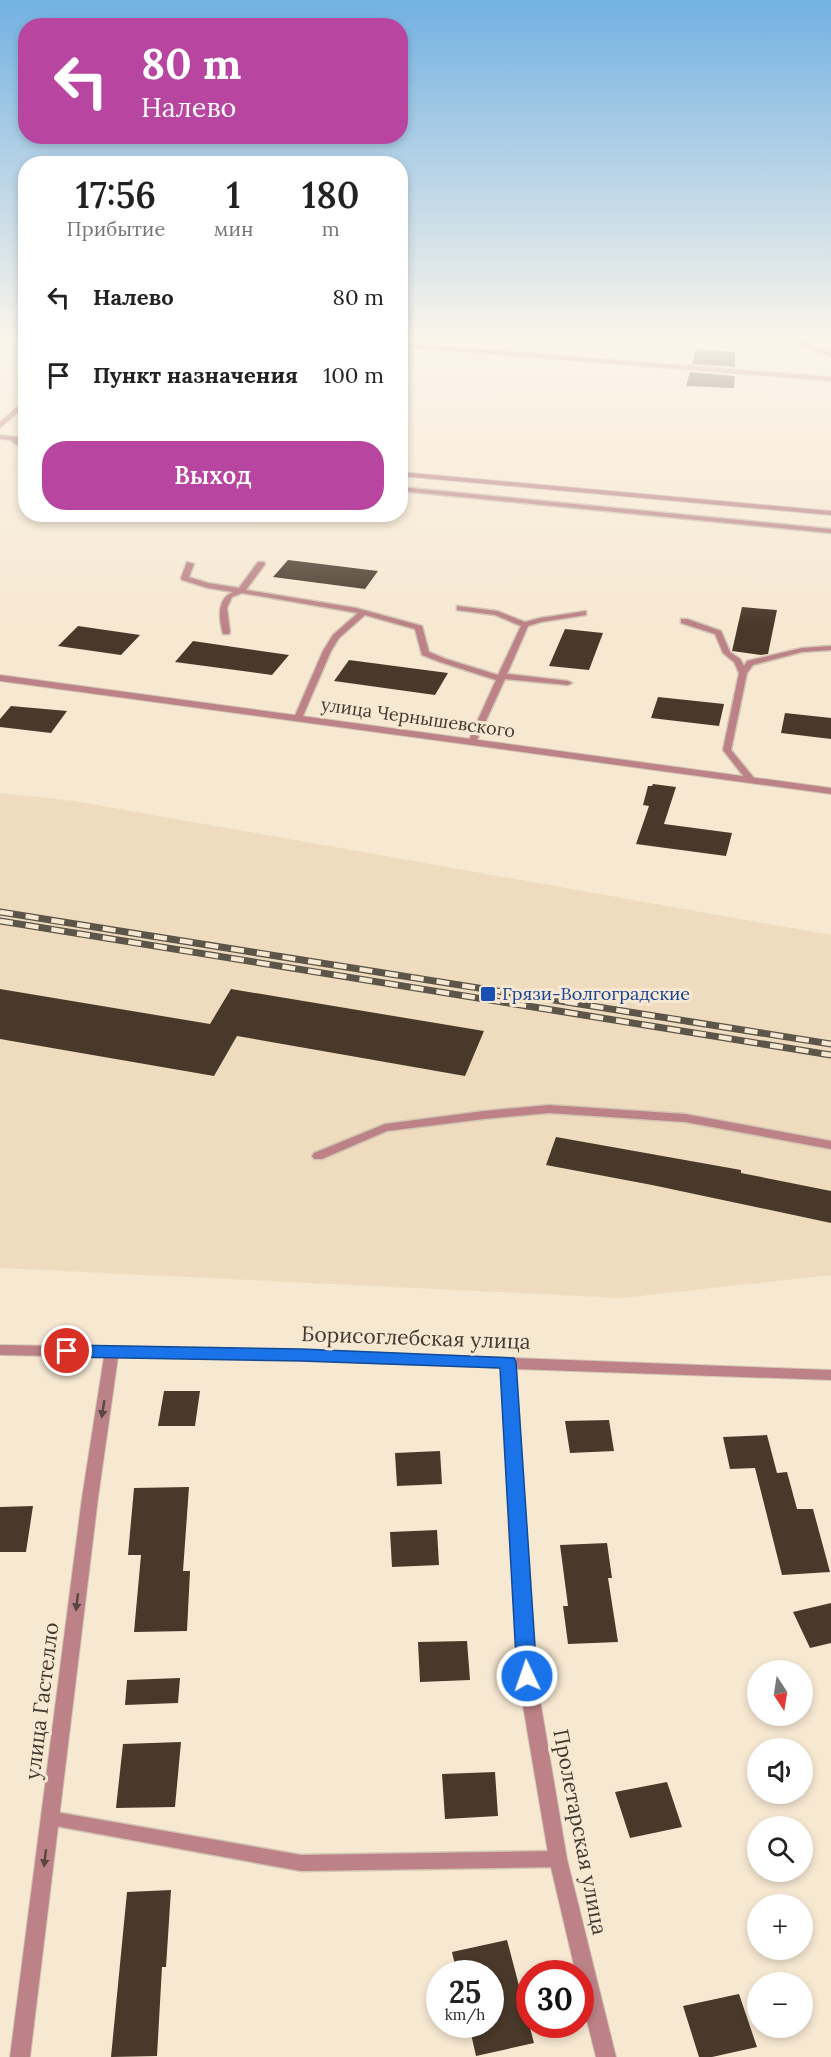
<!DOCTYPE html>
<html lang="ru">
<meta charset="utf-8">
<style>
body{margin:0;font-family:Lora,serif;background:#f6f6f6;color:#222;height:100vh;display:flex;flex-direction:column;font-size:22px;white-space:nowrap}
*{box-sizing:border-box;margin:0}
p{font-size:20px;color:#767676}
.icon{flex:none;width:33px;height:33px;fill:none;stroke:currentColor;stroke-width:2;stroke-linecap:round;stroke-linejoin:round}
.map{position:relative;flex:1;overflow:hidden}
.drawer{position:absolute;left:18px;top:156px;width:390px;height:366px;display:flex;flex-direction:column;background:#fff;border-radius:24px;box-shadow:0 3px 9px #0003}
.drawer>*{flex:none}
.guide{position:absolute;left:18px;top:18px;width:390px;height:126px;border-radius:24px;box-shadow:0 3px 9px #0003;background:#b846a1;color:#fff;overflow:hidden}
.needle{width:39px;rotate:168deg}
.tools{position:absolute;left:747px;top:1660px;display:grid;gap:12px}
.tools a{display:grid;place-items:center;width:66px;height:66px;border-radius:50%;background:#fff;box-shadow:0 3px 9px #0003;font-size:30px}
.speed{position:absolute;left:426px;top:1960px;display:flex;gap:12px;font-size:30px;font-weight:700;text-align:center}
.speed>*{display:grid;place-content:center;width:78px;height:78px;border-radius:50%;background:#fff;box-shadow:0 3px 9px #0003;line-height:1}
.speed small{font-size:15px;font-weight:400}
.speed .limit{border:9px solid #d22;background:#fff;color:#111}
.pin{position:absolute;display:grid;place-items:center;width:51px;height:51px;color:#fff;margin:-26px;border:3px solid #fff;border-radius:50%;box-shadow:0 2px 6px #0007}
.me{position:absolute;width:66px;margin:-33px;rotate:357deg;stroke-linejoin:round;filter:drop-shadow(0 0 4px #0008)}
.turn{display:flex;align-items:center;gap:21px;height:126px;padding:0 24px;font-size:27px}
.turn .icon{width:78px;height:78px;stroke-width:2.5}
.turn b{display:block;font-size:42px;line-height:51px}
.eta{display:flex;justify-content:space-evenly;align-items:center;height:102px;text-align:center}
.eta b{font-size:36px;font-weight:600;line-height:42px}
.cta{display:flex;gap:12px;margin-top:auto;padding:12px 24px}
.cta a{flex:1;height:69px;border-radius:24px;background:#b846a1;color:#fff;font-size:24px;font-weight:600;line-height:69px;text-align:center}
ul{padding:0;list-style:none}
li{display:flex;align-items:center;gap:18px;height:78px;padding:0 24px}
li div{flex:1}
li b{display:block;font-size:22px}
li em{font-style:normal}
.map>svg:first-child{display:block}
</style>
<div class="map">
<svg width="831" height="2057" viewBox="0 0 831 2057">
<rect width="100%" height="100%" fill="#f7e8d2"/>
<path fill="#efdbbe" d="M0,793l74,8 757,134v340l-209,23 -622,-30z"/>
<path fill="#49392a" d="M696,349l39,3v15l-43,-3z
M690,372l45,4 -1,12 -48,-2z
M288,560l90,11 -13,18 -92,-12z
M742,607l35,3 -9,44 -7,1 -29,-4z
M78,626l62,9 -19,20 -63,-9z
M565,629l38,4 -14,37 -40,-4z
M193,641l96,14 -17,20 -97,-13z
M349,660l99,13 -13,22 -101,-14z
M658,697l66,7 -5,22 -68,-8z
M11,706l56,5 -16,22 -51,-6v-8z
M785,713l46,5v21l-50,-6z
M653,784l23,3 -12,37 68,9 -6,23 -90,-12 13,-38 -6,-1 5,-19h4z
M0,989l210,35 21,-35 253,42 -19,45 -228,-40 -23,40 -214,-37z
M556,1137l185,33v3l90,18v32l-179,-38 -106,-20z
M164,1391h36l-5,35h-37z
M609,1420l5,31 -44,2 -5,-32z
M767,1435l10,38 10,-1 10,37h16l17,63 -48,3 -27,-107 -25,1 -7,-32z
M440,1451l2,33 -45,2 -2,-33z
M189,1487l-6,84h7l-3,60 -53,1 7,-77h-13l6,-67z
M33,1506l-7,46h-26v-45z
M437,1530l2,35 -47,2 -2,-35z
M607,1543l5,35h-4l10,64 -50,2 -5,-38h5l-8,-61z
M831,1603v40l-21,5 -17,-36z
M467,1641l3,39 -50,2 -2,-40z
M180,1678l-2,25 -53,2 2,-25z
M181,1742l-6,65 -59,1 7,-64z
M495,1772l3,44 -53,3 -3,-45z
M667,1782l15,45 -52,11 -15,-46z
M171,1890l-5,77h-4l-5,89 -46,1 16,-165z
M507,1940l27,103 -58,13 -7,-31h21v-51h-33l-5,-22z
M739,1994l18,53 -45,10h-13l-16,-51z"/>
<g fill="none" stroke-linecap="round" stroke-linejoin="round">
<defs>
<path id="service" d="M10,438h4l12,8v5l-16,-11z
M400,487l431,42v4l-431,-42z
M187,562l7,2 -5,13 19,6 31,5 19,-26h6l1,2 -19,26 110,18 66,18 7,26 17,7 52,16 23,-49 -26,-11 -38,-5v-4l40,5 28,11 15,-4 46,-7v4l-45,7 -13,4 -21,48 61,7 4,2 -4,2 -63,-6 -29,63 -1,2h-6l-1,-2 28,-62 -56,-18 -18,-7 -7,-26 -50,-14 -26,23 -8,13 -29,67 -4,2h-3l-1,-2 29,-67 10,-16 25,-22 -116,-20 -10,4 -5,11 3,24 -1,2h-6c-4,-15 -7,-35 10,-42l-25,-4 -26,-8 -1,-2z
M681,619h6l34,12 9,21 10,7 4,7 3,-5 55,-13 29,-2v4l-29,2 -49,13 -6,8 -16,77 23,28v4h-6l-25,-32 16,-77 -5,-11 -11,-9 -8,-19 -34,-11z
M549,1105l136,9 146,27v8l-146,-27 -136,-9 -65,6 -97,12 -65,28h-8l-2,-3 2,-3 71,-29 99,-13z
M50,1811l251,44 257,-4 6,3 2,5 -2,5 -6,3 -257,4 -251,-46 -6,-2 -2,-5 2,-5z"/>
<path id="minor" d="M782,337h10l39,16v4z
M400,343l431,34v4l-431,-34z
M26,399v6l-26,23v-6z
M0,675l831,113v6l-831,-113z
M0,1345l301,5 530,20v10l-315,-11 20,307 31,183 49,198h-20l-16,-64v-19h-4l-27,-115 -31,-183 -17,-308 -200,-8 -183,-3 -20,141 -68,559h-20l72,-559 22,-141 -104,-2z"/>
<path id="tertiary" d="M0,435l26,3v4l-26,-3z
M400,472l431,39v4l-431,-39z"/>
</defs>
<use href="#service" stroke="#d2c5b2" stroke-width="3"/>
<use href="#minor" stroke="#d2c5b2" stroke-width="2"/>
<use href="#tertiary" stroke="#d2c5b2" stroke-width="2"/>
<use href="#service" fill="#bc8287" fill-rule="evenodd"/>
<use href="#minor" fill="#bc8287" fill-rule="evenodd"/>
<use href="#tertiary" fill="#bc8287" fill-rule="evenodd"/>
<defs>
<path id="rail" d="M0,912l831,132
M0,921l831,134"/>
</defs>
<use href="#rail" stroke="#5c554a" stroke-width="7"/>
<use href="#rail" stroke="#f7e8d2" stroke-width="4.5" stroke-dasharray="13" stroke-linecap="butt"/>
</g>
<defs><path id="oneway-solid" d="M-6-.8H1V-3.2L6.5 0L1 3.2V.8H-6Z" transform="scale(1.5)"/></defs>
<g fill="#594842">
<use href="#oneway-solid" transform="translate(103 1409) rotate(99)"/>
<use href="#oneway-solid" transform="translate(77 1602) rotate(97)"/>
<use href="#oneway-solid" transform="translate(45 1858) rotate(97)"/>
</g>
<linearGradient id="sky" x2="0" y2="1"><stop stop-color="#72b1e2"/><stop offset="0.54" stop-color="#fbf5eb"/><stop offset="1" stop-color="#fbf5eb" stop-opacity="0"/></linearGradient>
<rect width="831" height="625" fill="url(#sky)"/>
<path fill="#1a73e8" stroke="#114b97" stroke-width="1.5" d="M67,1345l234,4 213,9 2,4 21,314 -3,6 -7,2 -7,-2 -3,-6 -17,-308 -199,-7 -234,-4 -6,-2 -2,-4 2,-5z"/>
<rect fill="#1a4fb4" stroke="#f7e8d2" stroke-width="2" x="480" y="986" width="16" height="16" rx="3"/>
<g text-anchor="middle" stroke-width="6" stroke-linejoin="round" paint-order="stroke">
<g font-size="18" fill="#403a31" stroke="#f7e8d2">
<text transform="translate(418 718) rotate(8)" y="6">улица Чернышевского</text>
</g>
<g font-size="18" fill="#164399" stroke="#f7e8d2" text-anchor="start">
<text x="502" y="1000">Грязи-Волгоградские</text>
</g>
<g font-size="21" fill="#403a31" stroke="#f7e8d2">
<text transform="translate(416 1338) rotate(2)" y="7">Борисоглебская улица</text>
<text transform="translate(42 1701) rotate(-83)" y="7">улица Гастелло</text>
<text transform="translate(580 1832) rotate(79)" y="7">Пролетарская улица</text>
</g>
</g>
</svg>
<div class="tools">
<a><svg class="needle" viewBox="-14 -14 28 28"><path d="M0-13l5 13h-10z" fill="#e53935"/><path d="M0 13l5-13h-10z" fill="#767676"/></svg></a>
<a><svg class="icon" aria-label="sound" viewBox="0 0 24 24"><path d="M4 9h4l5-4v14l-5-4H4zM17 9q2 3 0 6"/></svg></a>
<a><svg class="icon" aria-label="search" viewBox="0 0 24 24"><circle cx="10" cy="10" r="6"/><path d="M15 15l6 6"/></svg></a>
<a>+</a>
<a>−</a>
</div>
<div class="speed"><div>25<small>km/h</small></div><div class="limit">30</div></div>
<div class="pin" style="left:67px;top:1351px;background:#d93025"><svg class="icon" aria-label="arrive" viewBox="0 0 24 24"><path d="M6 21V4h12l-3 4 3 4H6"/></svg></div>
<svg class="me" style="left:527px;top:1676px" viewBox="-20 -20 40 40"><circle r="17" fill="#1a73e8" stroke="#fff" stroke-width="3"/><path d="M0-11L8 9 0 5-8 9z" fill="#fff"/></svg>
<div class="guide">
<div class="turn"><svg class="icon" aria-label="left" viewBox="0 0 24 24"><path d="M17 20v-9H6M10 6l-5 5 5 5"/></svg><div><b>80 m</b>Налево</div></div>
</div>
<section class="drawer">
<div class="eta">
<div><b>17:56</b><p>Прибытие</p></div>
<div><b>1</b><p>мин</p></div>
<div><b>180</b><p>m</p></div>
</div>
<ul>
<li><svg class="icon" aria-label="left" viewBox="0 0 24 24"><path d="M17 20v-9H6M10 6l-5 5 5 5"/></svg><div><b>Налево</b></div><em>80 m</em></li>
<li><svg class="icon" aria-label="arrive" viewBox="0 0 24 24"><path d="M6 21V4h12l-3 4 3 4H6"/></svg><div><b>Пункт назначения</b></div><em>100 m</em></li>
</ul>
<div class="cta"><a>Выход</a></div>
</section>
</div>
